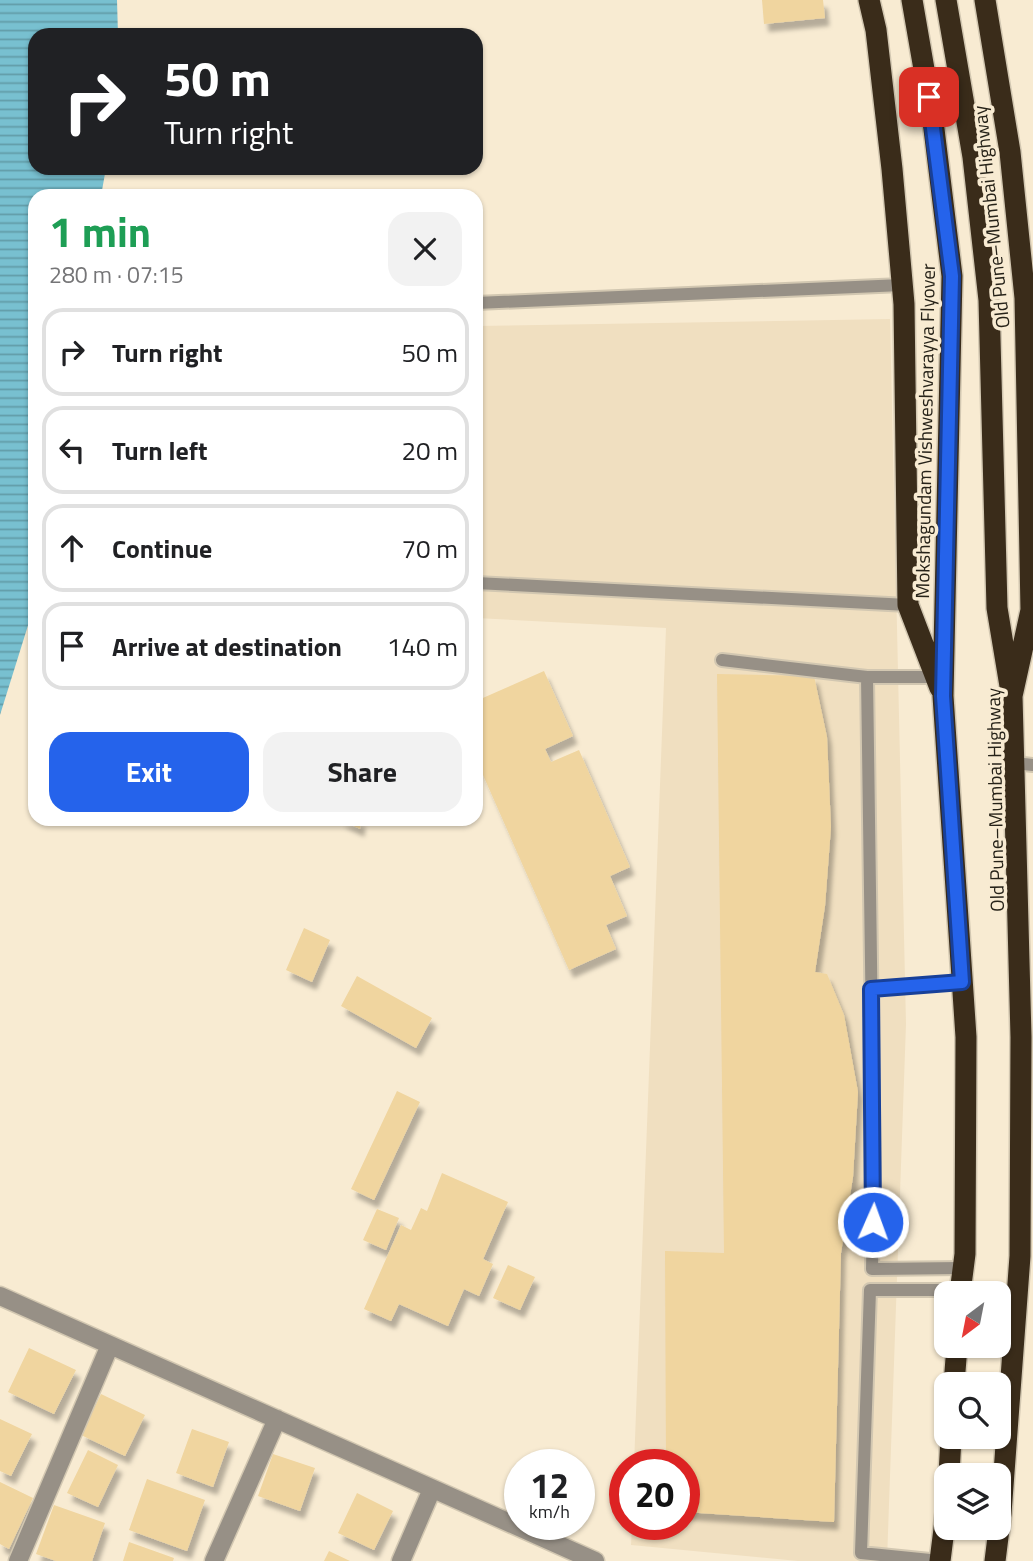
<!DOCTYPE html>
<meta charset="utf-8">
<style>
body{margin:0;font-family:"Titillium Web",sans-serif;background:#f2f2f2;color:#202124;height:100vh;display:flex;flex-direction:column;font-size:26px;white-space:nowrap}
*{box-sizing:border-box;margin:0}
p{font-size:23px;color:#757577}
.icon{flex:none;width:38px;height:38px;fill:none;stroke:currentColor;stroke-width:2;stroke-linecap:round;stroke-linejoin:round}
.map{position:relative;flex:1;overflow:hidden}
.details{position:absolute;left:28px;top:189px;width:455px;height:637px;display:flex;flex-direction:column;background:#fff;border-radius:21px;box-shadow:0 2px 5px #0004}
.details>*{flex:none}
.hud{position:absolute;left:28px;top:28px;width:455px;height:147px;border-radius:21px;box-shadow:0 2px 5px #0004;background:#202124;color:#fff;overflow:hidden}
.needle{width:46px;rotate:212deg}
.controls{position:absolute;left:934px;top:1281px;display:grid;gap:14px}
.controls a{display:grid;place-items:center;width:77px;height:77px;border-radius:14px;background:#fff;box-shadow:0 2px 5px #0004;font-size:35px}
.speed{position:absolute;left:504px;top:1449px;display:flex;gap:14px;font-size:35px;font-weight:700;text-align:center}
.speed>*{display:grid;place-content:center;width:91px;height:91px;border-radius:50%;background:#fff;box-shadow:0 2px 5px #0004;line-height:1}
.speed small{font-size:18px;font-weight:400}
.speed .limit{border:10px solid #d22;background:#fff;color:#111}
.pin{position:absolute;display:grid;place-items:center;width:60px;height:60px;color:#fff;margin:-30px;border-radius:14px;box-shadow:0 4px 10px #0006}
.me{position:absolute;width:77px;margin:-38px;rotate:2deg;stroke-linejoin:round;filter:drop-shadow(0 0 5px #0008)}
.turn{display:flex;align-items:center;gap:24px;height:147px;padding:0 21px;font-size:32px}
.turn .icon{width:91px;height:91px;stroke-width:2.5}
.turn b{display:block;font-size:49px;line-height:60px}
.round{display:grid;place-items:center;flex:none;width:74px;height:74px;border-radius:21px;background:#f2f2f2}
.overview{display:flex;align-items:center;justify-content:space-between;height:119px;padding:0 21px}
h1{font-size:42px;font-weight:700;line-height:52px;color:#1e9e55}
.action{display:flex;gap:14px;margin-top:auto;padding:14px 21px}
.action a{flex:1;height:80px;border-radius:21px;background:#2563eb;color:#fff;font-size:28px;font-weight:700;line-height:80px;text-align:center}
.action a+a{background:#f2f2f2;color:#202124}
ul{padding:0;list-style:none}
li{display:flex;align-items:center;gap:21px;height:88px;margin:0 14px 10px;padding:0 7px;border:4px solid #e0e0e0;border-radius:21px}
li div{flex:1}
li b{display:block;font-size:26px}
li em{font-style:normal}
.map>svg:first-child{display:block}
</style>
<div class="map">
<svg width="1033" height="1561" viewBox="0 0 1033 1561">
<defs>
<pattern id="water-rules" width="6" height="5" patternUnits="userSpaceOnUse" patternTransform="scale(1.75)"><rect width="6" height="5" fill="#78c0d0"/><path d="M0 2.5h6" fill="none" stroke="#629ca8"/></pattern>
<filter id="shadow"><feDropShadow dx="4.5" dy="8" stdDeviation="2" flood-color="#0004"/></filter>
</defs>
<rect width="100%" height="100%" fill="#f8ebd2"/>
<path fill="#f0dfc0" d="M890,319l16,705 -19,537h-89l-167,-16 1,-21h52v-59h-50l32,-837 -190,-10v-292z"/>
<path fill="url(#water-rules)" d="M0,0h117l1,35h-83v133h71l-5,28h-66v407l-35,112z"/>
<path fill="#f0d59f" filter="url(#shadow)" d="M762,0h61l2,18 -61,6z
M544,671l29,65 -28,13 6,13 28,-12 51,117 -20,9 17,40 -21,9 10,24 -47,21 -93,-211v-58z
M717,674l97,2 13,61 4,90 -6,79 -10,66 12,2 17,41 14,77 -5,85 -12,76 -7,269 -150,-10v-47h-18l-1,-214 59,2z
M339,819h22l-1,10z
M304,928l26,12 -18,42 -26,-12z
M357,976l75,42 -16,30 -75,-42z
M397,1091l23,11 -46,98 -23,-11z
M442,1173l66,29 -25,57 10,5 -14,32 -15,-7 -16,37 -49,-22 -8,17 -27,-12 37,-84 10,5 10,-22 6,3z
M377,1209l22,9 -13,32 -23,-10z
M508,1265l27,12 -15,33 -27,-12z
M29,1348l47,22 -22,44 -46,-22z
M101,1394l44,21 -20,41 -44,-21z
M0,1419l32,15 -21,42 -11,-5z
M192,1429l37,13 -16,45 -37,-14z
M88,1450l30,15 -20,42 -31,-14z
M273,1454l42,14 -15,43 -42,-15z
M147,1479l58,21 -18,51 -58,-21z
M0,1482l33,16 -24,51 -9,-5z
M357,1493l36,18 -19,39 -36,-17z
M54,1505l51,18 -13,38h-36l-20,-7z
M129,1542l45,16 -1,3h-50z
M329,1551l21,10h-26z"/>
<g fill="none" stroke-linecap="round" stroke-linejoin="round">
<defs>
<path id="lane" d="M476,303l426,-18
M476,583l432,22
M722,660l145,17
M936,677h-69l7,498 -2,94 90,-1
M1015,763l18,2
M871,989l91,-7
M940,1561l-79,-8 9,-263h90"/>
<path id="street" d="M0,1296l595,265
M18,1561l92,-216
M214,1561l63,-142
M401,1561l31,-72"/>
<path id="highway" d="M869,0l7,30 16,139 12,135 4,301 32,83
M912,0l21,121 19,155 -9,420 23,341 -1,217 -5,39
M946,0l27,157 16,143 8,308 13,78
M985,0l25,152 15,146 6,312 -19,86 9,341 -1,219 -19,257 -6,48
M954,1384l3,-38
M949,1475l2,-38
M940,1561l7,-56"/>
</defs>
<use href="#lane" stroke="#d2c7b1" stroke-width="16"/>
<use href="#street" stroke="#d2c7b1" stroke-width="21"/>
<use href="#highway" stroke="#d2c7b1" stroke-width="24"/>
<use href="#lane" stroke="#979086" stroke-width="12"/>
<use href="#street" stroke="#979086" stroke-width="18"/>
<use href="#highway" stroke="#3a2c1a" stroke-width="21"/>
</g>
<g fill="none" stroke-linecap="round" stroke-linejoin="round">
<defs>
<path id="route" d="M873,1222l-2,-233 91,-7 -19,-286 9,-420 -23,-179"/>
</defs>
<use href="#route" stroke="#184099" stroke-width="18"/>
<use href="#route" stroke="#2563eb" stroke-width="12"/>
</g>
<g text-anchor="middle" stroke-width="7" stroke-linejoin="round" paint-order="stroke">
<g font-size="19" fill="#262218" stroke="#f8ebd2">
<text transform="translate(991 217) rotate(-96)" y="7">Old Pune–Mumbai Highway</text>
<text transform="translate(925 431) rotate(-89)" y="7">Mokshagundam Vishweshvarayya Flyover</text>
<text transform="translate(995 800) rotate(-91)" y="7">Old Pune–Mumbai Highway</text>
</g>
</g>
</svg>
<div class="controls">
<a><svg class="needle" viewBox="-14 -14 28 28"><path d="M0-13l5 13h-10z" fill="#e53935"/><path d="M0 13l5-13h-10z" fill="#757577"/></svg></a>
<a><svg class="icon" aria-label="search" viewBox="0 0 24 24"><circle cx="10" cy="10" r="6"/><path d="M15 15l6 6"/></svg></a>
<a><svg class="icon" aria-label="layers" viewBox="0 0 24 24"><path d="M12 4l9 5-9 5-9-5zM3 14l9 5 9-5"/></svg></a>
</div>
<div class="speed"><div>12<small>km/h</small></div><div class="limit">20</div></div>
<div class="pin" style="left:929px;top:97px;background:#d93025"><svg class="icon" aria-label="arrive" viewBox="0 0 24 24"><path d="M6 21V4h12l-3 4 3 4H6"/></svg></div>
<svg class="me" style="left:873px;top:1222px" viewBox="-20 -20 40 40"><circle r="17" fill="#2563eb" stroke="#fff" stroke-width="3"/><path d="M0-11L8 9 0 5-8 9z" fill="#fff"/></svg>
<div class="hud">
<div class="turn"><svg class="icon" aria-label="right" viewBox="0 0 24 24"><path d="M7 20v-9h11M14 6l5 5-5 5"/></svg><div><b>50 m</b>Turn right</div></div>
</div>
<section class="details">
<div class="overview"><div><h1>1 min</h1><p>280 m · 07:15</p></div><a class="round"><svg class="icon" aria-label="close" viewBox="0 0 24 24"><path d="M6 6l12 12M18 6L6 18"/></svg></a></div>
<ul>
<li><svg class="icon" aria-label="right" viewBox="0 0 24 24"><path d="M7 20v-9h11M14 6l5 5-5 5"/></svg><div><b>Turn right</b></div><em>50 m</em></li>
<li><svg class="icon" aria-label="left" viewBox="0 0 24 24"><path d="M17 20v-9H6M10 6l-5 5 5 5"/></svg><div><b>Turn left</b></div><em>20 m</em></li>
<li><svg class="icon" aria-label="ahead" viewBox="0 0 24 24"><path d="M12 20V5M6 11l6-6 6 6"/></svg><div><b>Continue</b></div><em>70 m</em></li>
<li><svg class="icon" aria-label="arrive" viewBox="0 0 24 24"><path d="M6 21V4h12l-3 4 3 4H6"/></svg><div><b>Arrive at destination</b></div><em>140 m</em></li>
</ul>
<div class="action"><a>Exit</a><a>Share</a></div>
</section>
</div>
